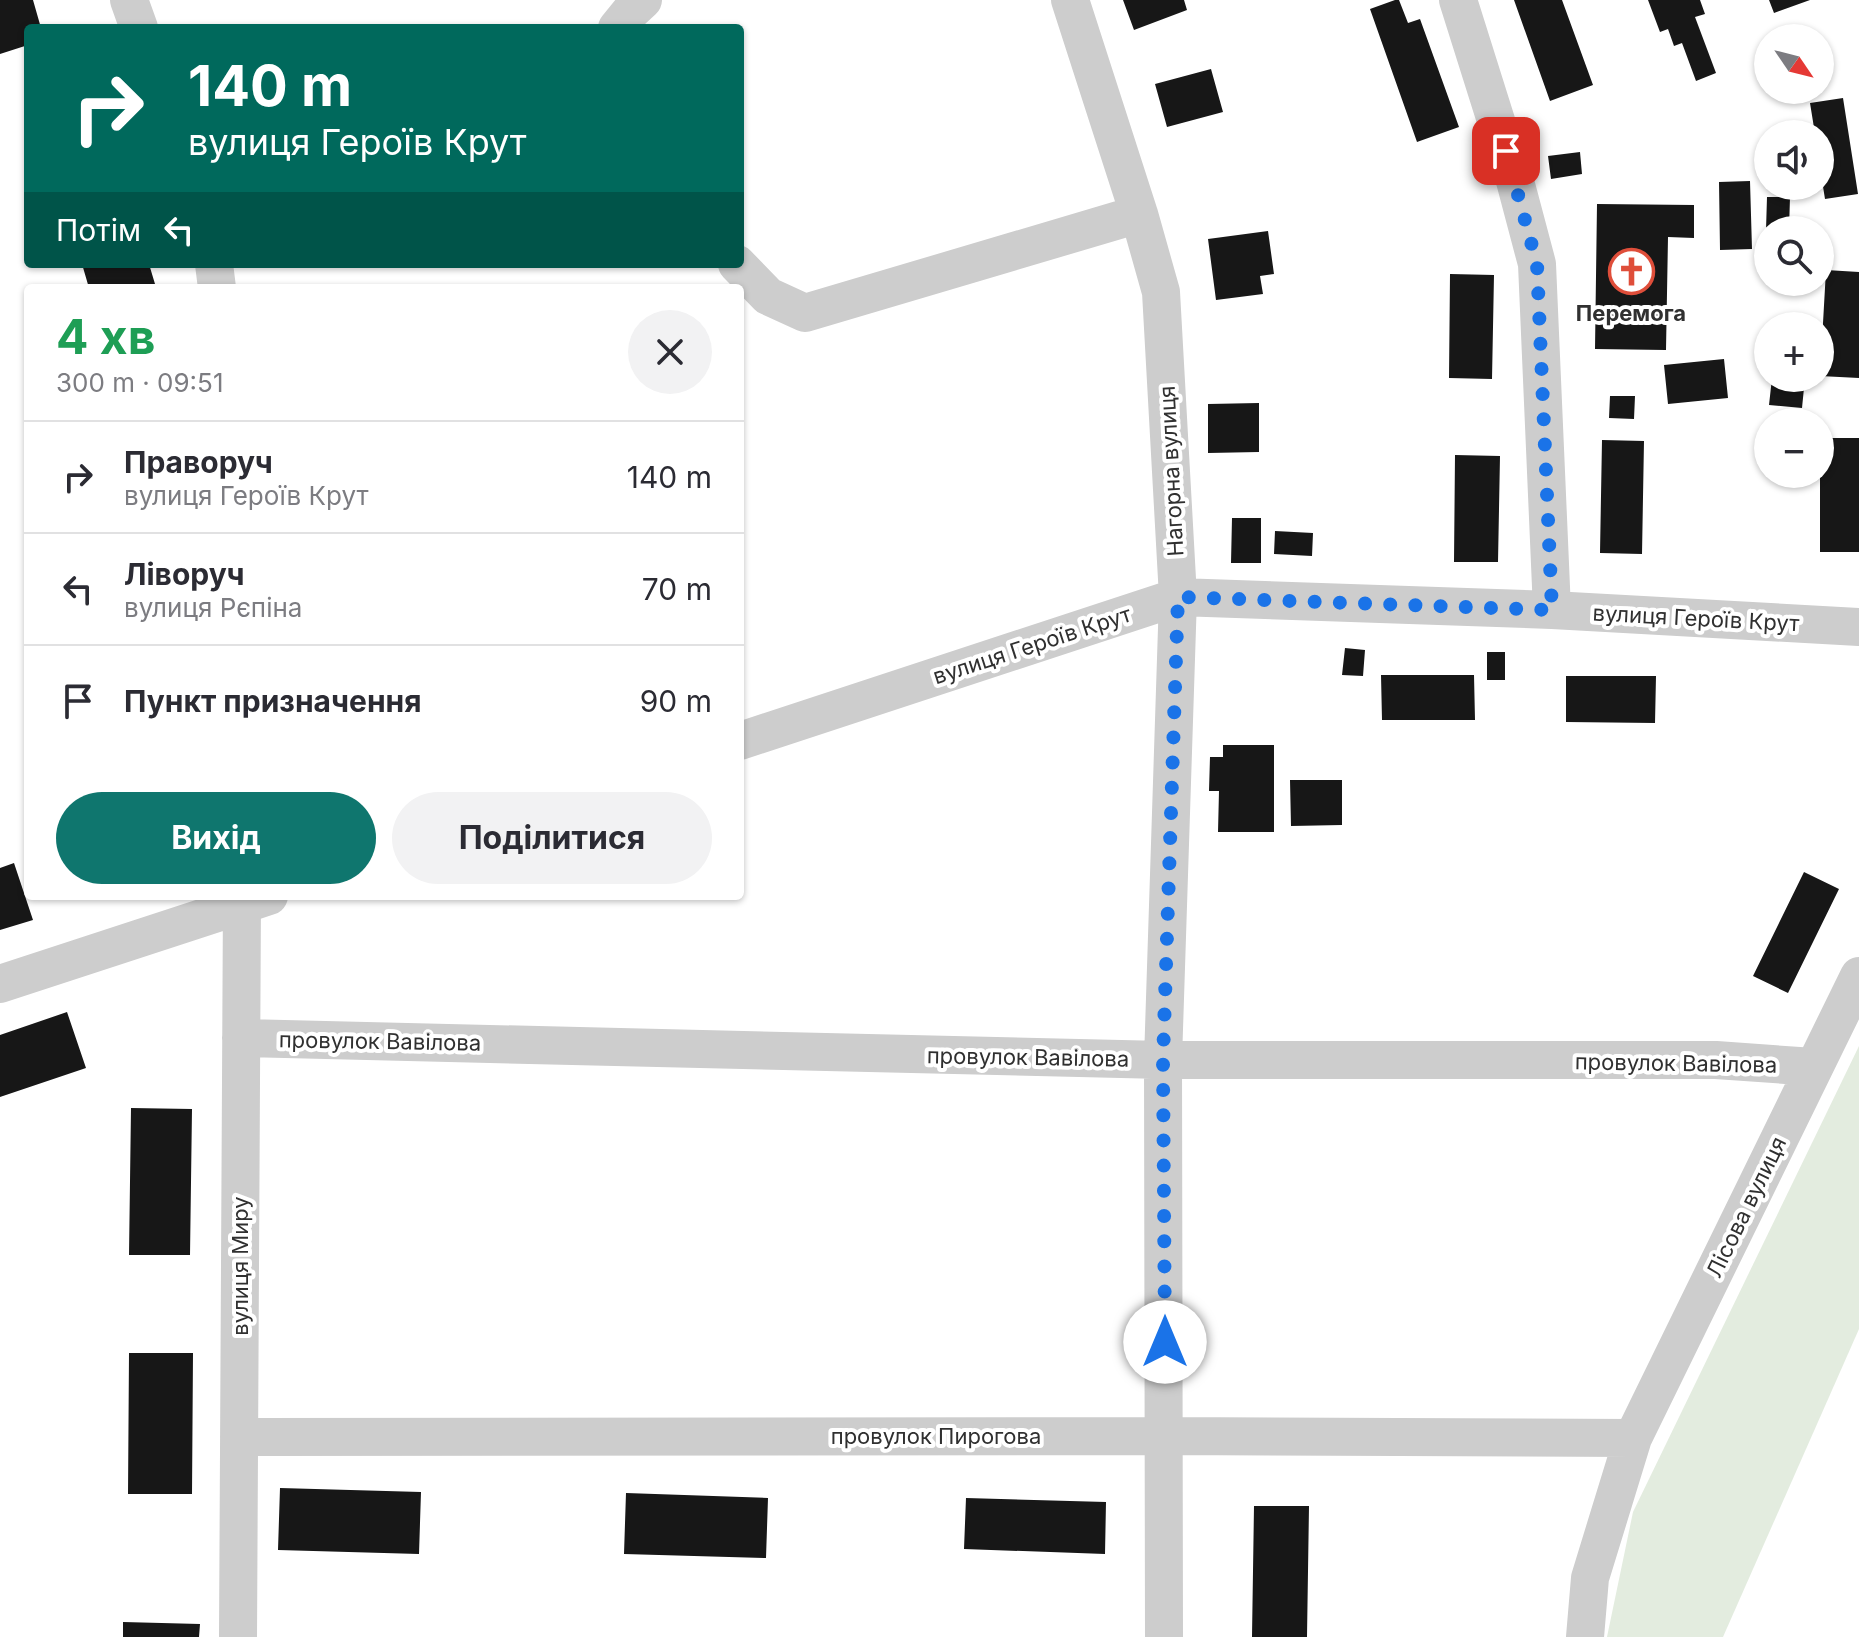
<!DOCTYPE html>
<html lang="uk">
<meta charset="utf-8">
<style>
body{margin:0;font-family:Inter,sans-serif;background:#f2f2f3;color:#2b2b33;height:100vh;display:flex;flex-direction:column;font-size:30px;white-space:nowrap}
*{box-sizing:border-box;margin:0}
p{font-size:26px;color:#7c7c81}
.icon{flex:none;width:44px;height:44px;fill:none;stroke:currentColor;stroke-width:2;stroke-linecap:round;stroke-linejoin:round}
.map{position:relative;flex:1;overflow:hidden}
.details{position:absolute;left:24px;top:284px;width:720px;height:616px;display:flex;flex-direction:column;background:#fff;border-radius:8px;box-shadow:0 2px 6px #0004}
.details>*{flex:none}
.guide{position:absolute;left:24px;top:24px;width:720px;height:244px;border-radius:8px;box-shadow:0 2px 6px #0004;background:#00695c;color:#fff;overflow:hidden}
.needle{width:52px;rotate:125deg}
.controls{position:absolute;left:1754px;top:24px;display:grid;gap:16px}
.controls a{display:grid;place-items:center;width:80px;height:80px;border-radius:50%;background:#fff;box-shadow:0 2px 6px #0004;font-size:40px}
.pin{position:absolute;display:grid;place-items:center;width:68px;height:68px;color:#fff;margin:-34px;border-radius:16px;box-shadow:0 4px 12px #0006}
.me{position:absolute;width:88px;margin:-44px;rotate:0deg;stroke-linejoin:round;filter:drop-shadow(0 0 6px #0008)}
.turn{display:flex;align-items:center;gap:28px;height:168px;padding:0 32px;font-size:36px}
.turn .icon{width:104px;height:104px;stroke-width:2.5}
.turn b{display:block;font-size:56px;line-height:68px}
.then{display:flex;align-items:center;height:76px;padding:0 32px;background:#0003;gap:16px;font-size:30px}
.round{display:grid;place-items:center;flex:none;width:84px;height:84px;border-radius:42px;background:#f2f2f3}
.headline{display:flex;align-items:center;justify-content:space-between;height:136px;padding:0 32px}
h1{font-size:48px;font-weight:700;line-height:60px;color:#1e9e55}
.action{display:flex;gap:16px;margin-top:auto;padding:16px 32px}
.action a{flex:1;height:92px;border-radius:48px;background:#0f766e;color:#fff;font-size:32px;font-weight:700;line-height:92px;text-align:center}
.action a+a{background:#f2f2f3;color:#2b2b33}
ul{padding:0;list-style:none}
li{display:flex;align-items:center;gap:24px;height:112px;padding:0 32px;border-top:2px solid #e1e1e2}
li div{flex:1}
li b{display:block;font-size:30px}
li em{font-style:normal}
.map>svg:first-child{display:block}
</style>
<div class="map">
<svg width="1859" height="1637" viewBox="0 0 1859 1637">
<rect width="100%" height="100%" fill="#fff"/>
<path fill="#e3ecdf" d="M1859,1046v283l-136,308h-116l26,-125z"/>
<path fill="#171717" d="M0,0h33l8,28h-13v17l-28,9z
M1123,0h61l3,10 -53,20z
M1395,0h4l9,23 12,-4 39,108 -42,15 -47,-133z
M1514,0h48l31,85 -43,16z
M1648,0h52l5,14 -10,3 21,56 -20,8 -14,-38 -8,3 -6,-17 -8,3z
M1769,0h41l-36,13z
M1211,69l12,43 -56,15 -12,-43z
M1843,98l15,96 -33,5 -5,-31v-34h-5l-5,-31z
M1580,152l2,22 -31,5 -3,-23z
M1750,181l2,68 -32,1 -1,-68z
M1767,197h23l-1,33h-23z
M1597,204l97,1v33l-26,-1 -2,113 -71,-1z
M1268,231l6,43 -14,2 3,18 -47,6 -8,-61z
M82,264h67l6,20 -12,4h-54z
M1826,270l33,2v106l-39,-2z
M1450,274l44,1 -2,104 -43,-1z
M1724,359l4,39 -60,6 -4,-39z
M1772,378h33l-3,30 -33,-3z
M1610,396h25l-1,23 -25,-1z
M1259,403v49l-51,1v-49z
M1820,438h39v114h-39z
M1602,440l42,1 -2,113 -42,-1z
M1455,455l45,1 -2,106h-44z
M1232,518h29v45h-30z
M1275,531l38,2 -1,23 -38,-2z
M1345,648l20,2 -2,26 -21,-1z
M1487,652h18v28h-18z
M1381,675h93l1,45h-93z
M1566,676h90l-1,47 -89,-1z
M1223,745h51v87h-56l1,-41h-10l1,-34h13z
M1290,780h52v45l-51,1z
M14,863l19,57 -33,10v-62z
M1804,872l35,17 -51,104 -35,-17z
M67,1012l19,56 -86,29v-62z
M131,1108l61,1 -2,146h-61z
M129,1353h64l-1,141h-64z
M280,1488l141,4 -2,62 -141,-4z
M626,1493l142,5 -2,60 -142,-4z
M966,1498l140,4 -1,52 -141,-5z
M1254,1506h55l-2,131h-55z
M123,1622l77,2 -1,13h-76z"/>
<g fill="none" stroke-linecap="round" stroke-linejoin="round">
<path stroke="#cdcdcd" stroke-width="38" d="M129,0l10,28
M1070,0l69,214 22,78 17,305 -15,463 1,577
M1458,0l57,181 22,83 15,346
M617,28l13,-16 13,-12
M214,264l3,24
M737,264l31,32 37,17 334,-99
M740,741l438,-144 374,13 307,17
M0,984l269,-88
M241,1038l922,22h553l98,7
M239,1437l926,-1 468,2
M238,1637l4,-741
M1585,1637l5,-59 43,-140 226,-462"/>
</g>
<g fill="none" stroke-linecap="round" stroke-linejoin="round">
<path stroke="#1a73e8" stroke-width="14" stroke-dasharray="0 25.2" d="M1165,1342l-2,-282 15,-463 374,13 -15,-346 -31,-113"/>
</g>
<defs>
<symbol id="church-ring" viewBox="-11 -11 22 22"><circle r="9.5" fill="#fff" stroke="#df4e3a" stroke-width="1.5"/><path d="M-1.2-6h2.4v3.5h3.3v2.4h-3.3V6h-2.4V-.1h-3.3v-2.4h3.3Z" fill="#df4e3a"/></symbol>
</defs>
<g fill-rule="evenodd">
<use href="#church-ring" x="1606" y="246" width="51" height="51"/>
</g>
<g text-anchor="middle" stroke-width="8" stroke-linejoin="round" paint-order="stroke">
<g font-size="22" font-weight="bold" fill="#303030" stroke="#fff">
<text x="1631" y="321">Перемога</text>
</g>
<g font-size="22" fill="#303030" stroke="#fff">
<text transform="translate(1171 471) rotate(-93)" y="8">Нагорна вулиця</text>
<text transform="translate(1696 618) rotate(3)" y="8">вулиця Героїв Крут</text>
<text transform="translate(1032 645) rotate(-18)" y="8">вулиця Героїв Крут</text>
<text transform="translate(380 1041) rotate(1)" y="8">провулок Вавілова</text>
<text transform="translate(1028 1057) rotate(1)" y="8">провулок Вавілова</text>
<text transform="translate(1676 1063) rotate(1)" y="8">провулок Вавілова</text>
<text transform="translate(1746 1207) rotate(-64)" y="8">Лісова вулиця</text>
<text transform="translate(240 1266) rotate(-90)" y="8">вулиця Миру</text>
<text x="936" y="1444">провулок Пирогова</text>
</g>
</g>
</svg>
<div class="controls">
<a><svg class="needle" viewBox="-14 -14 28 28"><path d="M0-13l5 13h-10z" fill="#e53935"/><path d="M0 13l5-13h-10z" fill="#7c7c81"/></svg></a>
<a><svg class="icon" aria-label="sound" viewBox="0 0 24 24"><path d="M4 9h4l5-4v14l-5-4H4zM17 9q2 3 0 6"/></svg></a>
<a><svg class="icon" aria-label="search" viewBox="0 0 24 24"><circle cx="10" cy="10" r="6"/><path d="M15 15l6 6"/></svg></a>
<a>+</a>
<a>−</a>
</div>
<div class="pin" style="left:1506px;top:151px;background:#d93025"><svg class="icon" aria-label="arrive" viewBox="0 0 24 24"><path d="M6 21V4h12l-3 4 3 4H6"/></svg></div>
<svg class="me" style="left:1165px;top:1342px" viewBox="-20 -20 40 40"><circle r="19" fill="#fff"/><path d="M0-13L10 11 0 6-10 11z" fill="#1a73e8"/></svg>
<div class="guide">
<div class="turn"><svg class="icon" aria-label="right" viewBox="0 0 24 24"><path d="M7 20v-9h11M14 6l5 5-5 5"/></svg><div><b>140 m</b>вулиця Героїв Крут</div></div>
<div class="then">Потім<svg class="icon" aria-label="left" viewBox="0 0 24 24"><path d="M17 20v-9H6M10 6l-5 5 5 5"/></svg></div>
</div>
<section class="details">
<div class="headline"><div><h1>4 хв</h1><p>300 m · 09:51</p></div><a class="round"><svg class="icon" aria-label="close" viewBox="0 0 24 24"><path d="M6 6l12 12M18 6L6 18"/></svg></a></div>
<ul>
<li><svg class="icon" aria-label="right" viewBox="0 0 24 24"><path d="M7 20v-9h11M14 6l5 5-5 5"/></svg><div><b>Праворуч</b><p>вулиця Героїв Крут</p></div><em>140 m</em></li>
<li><svg class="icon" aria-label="left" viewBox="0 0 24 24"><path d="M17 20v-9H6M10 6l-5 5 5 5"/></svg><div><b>Ліворуч</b><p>вулиця Рєпіна</p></div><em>70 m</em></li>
<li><svg class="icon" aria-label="arrive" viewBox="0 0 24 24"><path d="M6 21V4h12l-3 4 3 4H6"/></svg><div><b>Пункт призначення</b></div><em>90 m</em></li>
</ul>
<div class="action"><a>Вихід</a><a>Поділитися</a></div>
</section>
</div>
